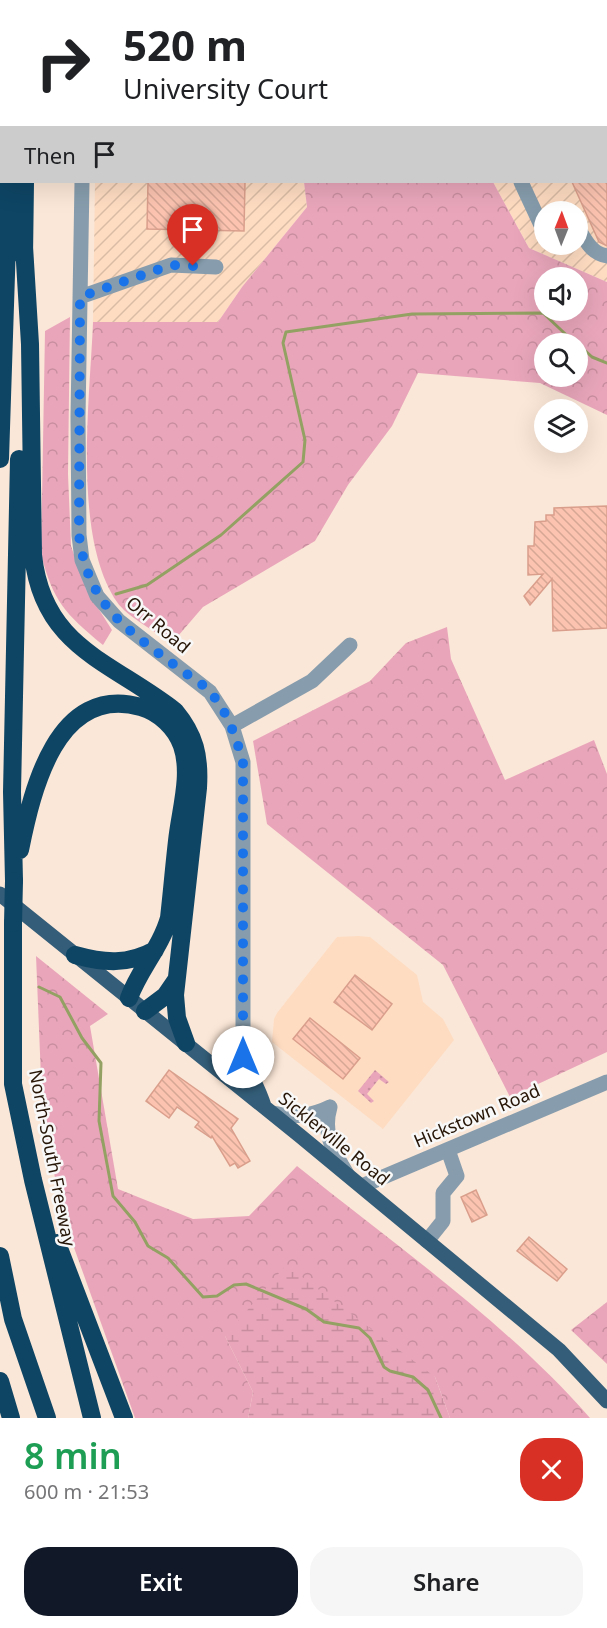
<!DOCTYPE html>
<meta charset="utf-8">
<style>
body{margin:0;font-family:"Noto Sans",sans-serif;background:#f6f6f6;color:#202124;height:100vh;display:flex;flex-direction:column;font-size:22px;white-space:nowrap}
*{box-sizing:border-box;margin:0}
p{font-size:20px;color:#757577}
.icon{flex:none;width:33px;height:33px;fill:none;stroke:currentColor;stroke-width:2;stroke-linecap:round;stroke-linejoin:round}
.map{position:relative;height:1418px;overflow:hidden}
.details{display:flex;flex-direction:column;background:#fff;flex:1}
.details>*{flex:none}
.hud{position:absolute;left:0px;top:0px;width:608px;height:183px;box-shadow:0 6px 24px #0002;background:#fff;color:#202124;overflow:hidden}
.needle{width:39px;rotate:1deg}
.tools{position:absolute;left:534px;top:201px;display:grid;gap:12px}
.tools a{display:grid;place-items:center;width:54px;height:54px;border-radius:50%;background:#fff;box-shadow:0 6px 24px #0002;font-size:30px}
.pin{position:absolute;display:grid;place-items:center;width:51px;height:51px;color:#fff;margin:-62px -26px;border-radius:50% 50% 50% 0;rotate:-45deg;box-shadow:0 0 6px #0007}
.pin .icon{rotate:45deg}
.me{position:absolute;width:66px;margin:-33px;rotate:0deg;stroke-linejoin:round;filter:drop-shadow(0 0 4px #0008)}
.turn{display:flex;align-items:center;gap:21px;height:126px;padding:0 24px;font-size:27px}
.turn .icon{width:78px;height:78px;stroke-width:2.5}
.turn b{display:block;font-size:42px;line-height:51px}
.then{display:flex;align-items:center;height:57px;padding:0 24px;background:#0003;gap:12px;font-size:22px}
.round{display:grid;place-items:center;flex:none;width:63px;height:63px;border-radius:24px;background:#f6f6f6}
.head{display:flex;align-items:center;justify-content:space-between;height:102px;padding:0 24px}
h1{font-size:36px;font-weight:600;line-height:45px;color:#1e9e55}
.action{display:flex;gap:12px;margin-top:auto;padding:12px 24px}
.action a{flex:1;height:69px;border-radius:24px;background:#111827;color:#fff;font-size:24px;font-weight:600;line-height:69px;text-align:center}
.action a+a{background:#f6f6f6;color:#202124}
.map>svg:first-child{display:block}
</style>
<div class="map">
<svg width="607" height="1418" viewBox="0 0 607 1418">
<defs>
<pattern id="industrial-furrows" width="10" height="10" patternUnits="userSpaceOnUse" patternTransform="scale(1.5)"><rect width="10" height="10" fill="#fedcc2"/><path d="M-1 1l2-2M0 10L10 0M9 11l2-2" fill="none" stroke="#dabca5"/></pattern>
<pattern id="green-dots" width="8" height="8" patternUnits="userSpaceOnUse" patternTransform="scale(1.5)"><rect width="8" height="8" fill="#e9a6bb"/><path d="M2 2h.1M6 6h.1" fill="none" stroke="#c88e9f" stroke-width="1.8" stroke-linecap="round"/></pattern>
<pattern id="forest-crowns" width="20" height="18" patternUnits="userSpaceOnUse" patternTransform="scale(1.5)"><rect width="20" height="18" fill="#e9a6bb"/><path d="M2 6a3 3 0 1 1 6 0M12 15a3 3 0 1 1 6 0" fill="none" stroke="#c88e9f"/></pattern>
<pattern id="wetland-marsh" width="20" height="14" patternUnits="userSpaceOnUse" patternTransform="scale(1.5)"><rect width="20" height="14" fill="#e9a6bb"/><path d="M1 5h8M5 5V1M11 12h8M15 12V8" fill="none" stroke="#c88e9f"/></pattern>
<pattern id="building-back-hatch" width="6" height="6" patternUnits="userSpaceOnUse" patternTransform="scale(1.5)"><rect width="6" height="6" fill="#fbc3b0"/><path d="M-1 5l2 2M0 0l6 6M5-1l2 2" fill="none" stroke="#d7a796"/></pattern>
</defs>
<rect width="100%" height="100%" fill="#fbe7d7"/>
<path fill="#fedcc2" d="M358,936l12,1 47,38 6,27 20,17 11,21 -71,89 -111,-87 2,-23 3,-6 60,-76z"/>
<path fill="url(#industrial-furrows)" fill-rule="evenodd" d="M195,0h412v282l-78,-34 -36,-66h113v-180zM544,212h34v32h-34z
M95,182h209l3,25 -65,80 -24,35h-125z"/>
<path fill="url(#green-dots)" d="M375,1070l14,12 -3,2 -7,-5 -12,15 7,7 -3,2 -13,-12z"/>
<path fill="url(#forest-crowns)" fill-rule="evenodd" d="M304,182h189l36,66 78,34v133l-67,-32 -122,-10 -26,53 -44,59 -33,56 -112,66 -31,36c-14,-10 -46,-27 -55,-41 -45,-66 -27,-202 -24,-280h125l24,-35 65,-80zM544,278h34v32h-34zM544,344h34v32h-34z
M70,317l-2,157 3,72 15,43 26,41 -9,15c-38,-31 -50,-44 -62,-91l4,-223z
M447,627l4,32 54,121 89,-40 13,34v278l-97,45 -67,-132 -176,-141 -14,-83 117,-60 36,-38z
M36,956l72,58 -18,12 28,163 75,30 56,-3 48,-50c98,79 211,158 293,252h-140l-15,-41 -210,-41 28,56 -5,26h-113l-68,-190 -24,-101z
M607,1302v62l-36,-34z"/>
<path fill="url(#wetland-marsh)" d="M286,1265l149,112 15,41h-202l5,-26 -28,-56z"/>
<path fill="#93a162" d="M98,0h97l-97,2z"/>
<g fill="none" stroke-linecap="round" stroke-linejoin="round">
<path stroke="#93a162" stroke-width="3" d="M578,344l14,13 15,6
M116,594l31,-9 74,-50 82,-73 2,-22 -22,-97 3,-11 126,-18 131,-1 33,31
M39,987l21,10 22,41 19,25 -2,58 14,75 22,26 13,24 20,12 35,39 14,-1 17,-11 12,-1 60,25 18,13 35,6 11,10 14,29 6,4 23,6 15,13 13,28"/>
</g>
<path fill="url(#building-back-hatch)" stroke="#da9f8c" stroke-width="1.5" d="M148,182h97l-1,49 -97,-2z
M572,182h35v64l-8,-4z
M607,506v122l-54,3 -1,-52 -22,26 -6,-9 19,-22 -15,1v-29h6l1,-24 11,-1v-6h8v-7z
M355,975l37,29 -20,26 -38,-28z
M310,1018l50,40 -17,21 -50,-40z
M169,1070l69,49 -7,9 19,33 -12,7 -3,-5 -5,3 -18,-30 -1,2 -16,-11 4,-5 -22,-15 -8,11 -23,-17z
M476,1190l11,25 -15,7 -11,-25z
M529,1237l38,32 -10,12 -40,-30z"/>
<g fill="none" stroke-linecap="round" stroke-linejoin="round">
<path stroke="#879dad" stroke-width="15" d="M435,0l1,2
M85,2v-2
M379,2l1,-2
M82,182l-4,235 1,118 3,25 15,36 22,25 91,71 22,34 11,36v295l-11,24
M521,182l20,43 3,-2
M578,228c8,13 13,25 29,28
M80,297l91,-32 45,2
M232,726l80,-45 38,-36
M330,1107c-8,27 4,45 17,67
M273,1113c21,4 37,4 57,-6
M362,1186l245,-104
M427,1241l16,-20v-28l14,-17 -9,-26"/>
<path stroke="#335d78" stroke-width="15" d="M0,894l299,241 260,215 48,51
M243,1057c7,19 15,29 21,49"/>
<path stroke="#0e4564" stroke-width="18" d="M14,2v-2
M28,2v-2
M24,246l6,98 3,211c10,93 78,106 142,156 20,24 25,45 23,77l-23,207 2,23 9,25
M24,258l1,-76
M0,459l9,-277
M20,850c12,-60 37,-167 121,-143 18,5 35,21 41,39 10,29 -2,65 -5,95 -3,26 -5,51 -8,77 -8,29 -30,52 -40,80
M14,881l-2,-89 7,-333
M13,923v161l20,96 59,238
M75,955c29,8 53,10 80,-5
M145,1011l20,-15 11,-16
M57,1243l67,175
M0,1256l13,63 34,99
M0,1381l11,37"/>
<path stroke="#0e4564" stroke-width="18" d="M13,923l1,-42"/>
</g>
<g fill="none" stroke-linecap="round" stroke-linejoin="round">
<path stroke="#1a73e8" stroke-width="10" stroke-dasharray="0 18" d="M193,266l-22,-1 -91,32 -1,238c9,70 45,92 98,132 10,8 24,15 33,25 18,20 26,46 33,70v295"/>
</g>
<g text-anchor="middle" stroke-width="5" stroke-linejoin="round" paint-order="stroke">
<g font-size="18" fill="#271607" stroke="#f8f8f8">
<text transform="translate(158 625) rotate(40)" y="6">Orr Road</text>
<text transform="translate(477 1116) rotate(-23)" y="6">Hickstown Road</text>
<text transform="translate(334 1139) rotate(39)" y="6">Sicklerville Road</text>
<text transform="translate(52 1158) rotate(79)" y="6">North-South Freeway</text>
</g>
</g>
</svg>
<div class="tools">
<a><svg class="needle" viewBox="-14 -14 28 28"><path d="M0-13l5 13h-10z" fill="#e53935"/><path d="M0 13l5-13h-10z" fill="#757577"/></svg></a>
<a><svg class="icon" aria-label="sound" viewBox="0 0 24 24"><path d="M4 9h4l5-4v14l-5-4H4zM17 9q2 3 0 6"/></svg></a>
<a><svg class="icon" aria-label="search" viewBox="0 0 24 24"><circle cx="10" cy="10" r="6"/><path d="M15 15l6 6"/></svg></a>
<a><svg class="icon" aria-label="layers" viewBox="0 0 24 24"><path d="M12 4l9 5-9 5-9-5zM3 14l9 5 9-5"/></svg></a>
</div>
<div class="pin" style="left:193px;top:266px;background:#d93025"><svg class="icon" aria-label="arrive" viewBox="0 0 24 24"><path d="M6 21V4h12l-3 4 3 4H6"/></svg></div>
<svg class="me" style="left:243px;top:1057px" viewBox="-20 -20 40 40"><circle r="19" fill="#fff"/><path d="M0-13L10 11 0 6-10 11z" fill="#1a73e8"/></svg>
<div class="hud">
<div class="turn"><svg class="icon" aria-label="right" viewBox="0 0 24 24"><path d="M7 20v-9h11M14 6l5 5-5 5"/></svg><div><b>520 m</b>University Court</div></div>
<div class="then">Then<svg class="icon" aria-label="arrive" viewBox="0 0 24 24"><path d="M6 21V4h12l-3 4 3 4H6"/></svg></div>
</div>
</div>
<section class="details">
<div class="head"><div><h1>8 min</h1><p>600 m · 21:53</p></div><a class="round" style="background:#d93025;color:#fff"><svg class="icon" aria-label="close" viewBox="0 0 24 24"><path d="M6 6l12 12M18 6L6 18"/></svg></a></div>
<div class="action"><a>Exit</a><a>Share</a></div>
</section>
